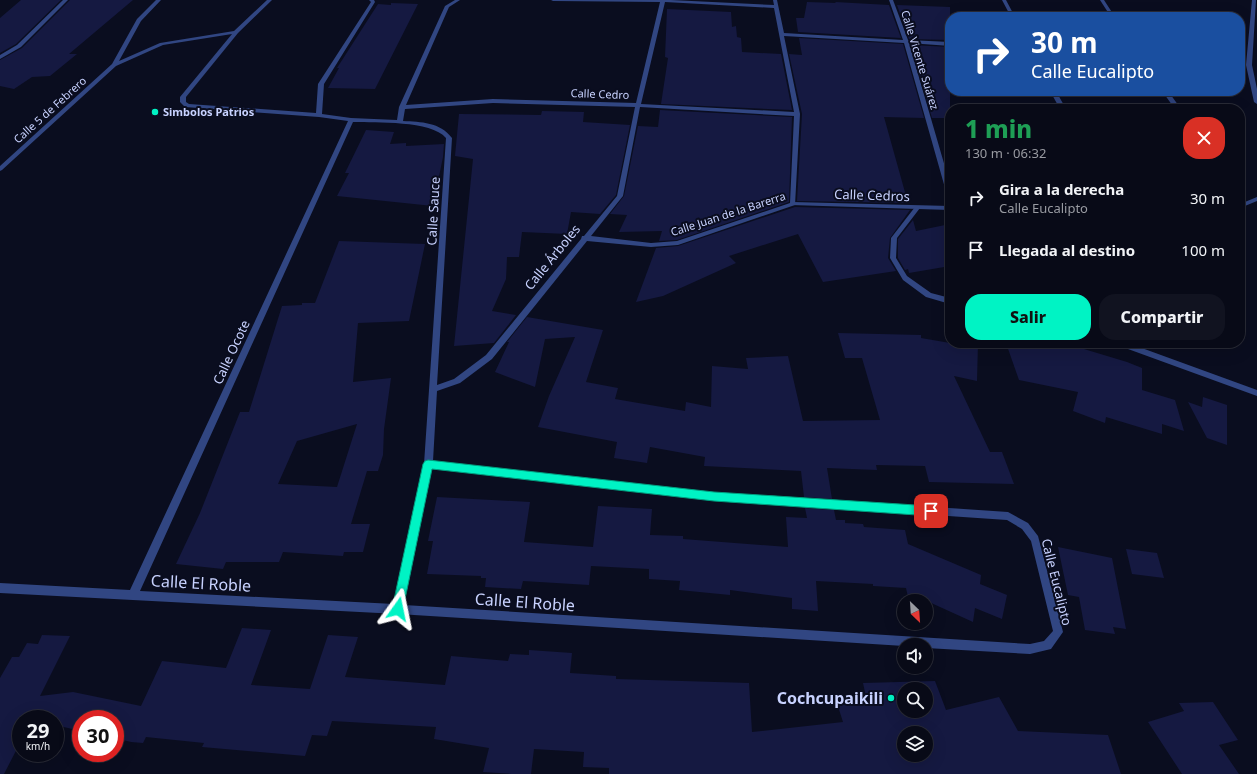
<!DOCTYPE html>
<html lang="es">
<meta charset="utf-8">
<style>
body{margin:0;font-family:"Noto Sans",sans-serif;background:#111320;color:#f1f3f6;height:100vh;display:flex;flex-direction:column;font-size:15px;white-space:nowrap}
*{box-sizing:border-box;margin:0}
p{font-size:13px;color:#989aa1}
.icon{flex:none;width:22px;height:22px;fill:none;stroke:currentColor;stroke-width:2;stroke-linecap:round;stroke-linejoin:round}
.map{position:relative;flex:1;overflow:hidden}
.drawer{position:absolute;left:945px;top:104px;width:300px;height:244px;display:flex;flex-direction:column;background:#080a17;border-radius:16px;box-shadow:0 4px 16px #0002,0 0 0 1px #292b36}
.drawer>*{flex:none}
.hud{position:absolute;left:945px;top:12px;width:300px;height:84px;border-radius:16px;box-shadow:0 4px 16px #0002,0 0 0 1px #292b36;background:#1a4fa0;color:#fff;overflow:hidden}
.needle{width:26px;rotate:155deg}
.tools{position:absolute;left:897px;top:594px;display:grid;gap:8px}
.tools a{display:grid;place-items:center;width:36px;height:36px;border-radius:50%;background:#080a17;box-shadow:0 4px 16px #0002,0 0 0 1px #292b36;font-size:20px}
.speed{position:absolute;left:12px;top:710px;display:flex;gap:8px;font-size:20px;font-weight:700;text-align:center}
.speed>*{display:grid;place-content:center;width:52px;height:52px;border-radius:50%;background:#080a17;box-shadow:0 4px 16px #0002,0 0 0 1px #292b36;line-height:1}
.speed small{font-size:10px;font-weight:400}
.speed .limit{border:6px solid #d22;background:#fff;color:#111}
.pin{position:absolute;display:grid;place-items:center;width:34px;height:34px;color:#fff;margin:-17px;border-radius:8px;box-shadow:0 2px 6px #0006}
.me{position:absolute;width:44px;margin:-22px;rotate:12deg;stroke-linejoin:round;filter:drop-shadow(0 0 3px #0008)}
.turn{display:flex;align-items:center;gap:14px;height:84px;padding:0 20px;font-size:18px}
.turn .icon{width:52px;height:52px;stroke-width:2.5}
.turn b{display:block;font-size:28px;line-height:34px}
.round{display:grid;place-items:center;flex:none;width:42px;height:42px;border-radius:16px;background:#111320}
.summary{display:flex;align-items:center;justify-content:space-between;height:68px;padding:0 20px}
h1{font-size:24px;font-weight:800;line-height:30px;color:#1e9e55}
.cta{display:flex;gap:8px;margin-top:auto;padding:8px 20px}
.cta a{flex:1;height:46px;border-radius:16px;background:#00f3c4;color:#111;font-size:16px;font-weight:800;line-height:46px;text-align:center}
.cta a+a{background:#111320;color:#f1f3f6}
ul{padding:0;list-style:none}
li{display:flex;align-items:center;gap:12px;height:52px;padding:0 20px}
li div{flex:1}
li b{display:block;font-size:15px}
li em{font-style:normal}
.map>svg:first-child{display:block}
</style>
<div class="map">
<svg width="1257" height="774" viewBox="0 0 1257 774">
<rect width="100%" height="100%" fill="#0a0d1f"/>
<path fill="#151941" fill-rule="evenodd" d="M21,0h40l-45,44 -16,9v-35z
M70,0h63l-64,54h8l-27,22 -18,1 -18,12 -14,-3v-26l22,-12z
M807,2l29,1 -1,-1 54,3 12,33 -103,-6 -2,-14h8z
M391,3l27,1 -43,85 -47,-1 11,-20h-2l41,-64 13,1z
M897,5l53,2v33l-41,-1z
M667,9l64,3 1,15 4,-1 1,11 4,1 1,14 39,2 11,56 -131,-6 7,-46 -3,-1z
M799,38l104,6 21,74 -40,-1 24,86 -111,-2 5,-87 -13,-60 13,1z
M911,45l39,2v71h-18z
M660,110l132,7 -3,85 -112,38 -18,1 3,-10 -43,1 8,-17 -17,-1 14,-18 14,-70 20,1z
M542,111l42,1 -1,10 47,3 -14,70 -16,19 -29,-2 -4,22 -45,-2 -3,25h-12l-1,22 -14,32 24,4 -22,28 -40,3 19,-187 -18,-3 4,-42 82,1z
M366,130l28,2 -4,12 16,-1v3l38,-2 -1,13 -10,49 -96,-10 12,-23h-4z
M795,207l115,3 -20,28 -2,20 8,13 -73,11 -25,-48 -69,22 7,7 -73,33 -27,6 20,-54 22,-2z
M913,220l3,11 34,-7v42l-41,7 -1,-4 -3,1 -7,-12v-19z
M339,241l86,3 -16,77 -51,2 -5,59 38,-4 -7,51 -1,26 -5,16h-11l-16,53h19l-7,28h-19l-1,4 -60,-4 -4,10h-53l-3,7 -47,-5 24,-51 40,-101h9l33,-106 20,-1v-2h13zM357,424l-20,63 -59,-3 19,-43z
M527,317l76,13 -17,52 32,6 -3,11 70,12 1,-9 25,5 1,-41 36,3 -2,-11 42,-2 15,65 77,-1 -18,-62h-17l-7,-25 83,2v3l29,5h28l-1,38 -23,-5 36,76h12l12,32 -85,-2 -4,-16 -49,-1 1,5 -50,-2 5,31 -28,-2 -3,-26 -97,-5 1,-9 -55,-10 -3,16 -33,-5 3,-16 -79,-15 11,-31 26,-59 -30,2 -10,48 -40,-15 14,-30h-2z
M1006,343h58l63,19 15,6v22l33,10 9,31 -22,-7v10l-56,-17 -1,6 -32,-12 5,-19 -59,-12z
M1203,397l24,8v40l-20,-7 -19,-36 14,5z
M437,497l93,5 -6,40 69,5 5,-41 54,3 -2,26 33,1v3l105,8 -2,-30 21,1 -2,-10 29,2 2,10h9v3l18,1 1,3 41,3 3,14 73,31 -1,9 27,11 -5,24 -27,-11 -2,14 -55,-25h-10l-2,-9 -33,-2v-2l-57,-3 2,30 -26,-2v-11l-62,-8v5l-51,-5 1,-9 -31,-2v-10l-58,-3 -2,19 -66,-4 -2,8 -36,-2 1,-9h-5v-2l-54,-2 6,-33h-5z
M1058,547l54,11 14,71 -13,-2 2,7 -30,-4 -6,-33 -11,-2z
M1126,549l31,4 7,25 -32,-4z
M242,628l29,2 -20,55 59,4 18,-54 30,2 -13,40 100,8 6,-29 57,5 2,-7 19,1v-5l43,3 -2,20 46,3v3l133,4 3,49 91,-10 -8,-25h31l-3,-14 72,-2 11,29 53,-13 19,34 90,4 13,39h-512v-6l-26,-1 1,-15 -50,-3 -3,25h-19l-29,-2 6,-24 -55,-9 2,-12 -104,-6 -5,15 -15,-1 -7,21 -103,-9 2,-4 -58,-6 -3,6 -12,-1 -16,-4v-19h-34v12l-26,-6v-6h-34v22l-17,33h-4v-96l12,-21h7l8,-14 11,1 4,-9 28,1 -30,60 33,-4 68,14 21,-45 64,7zM904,689h22v22h-22zM904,733h22v22h-22z
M1213,702l25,38 -19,5 20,29h-57l-34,-52 36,-11 -5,-8z"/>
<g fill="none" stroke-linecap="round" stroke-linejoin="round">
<path fill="#314682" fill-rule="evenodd" d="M793,202l157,4v4l-159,-5 -1,-1z"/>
<path fill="#314682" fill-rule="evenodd" d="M63,0h5l-47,47 -21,12v-4l17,-10z
M156,0h5l-20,21 -22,40 41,-18 74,-12 33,-31h5l-34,33 -52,64v5l3,2 127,9 2,-29 53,-82 -2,-2h5l1,2 -51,82 -2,30 29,4 46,2 2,-13 46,-101 10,-6h5l-11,7 -43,98 87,-6 143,4 24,-101 -107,-1 -2,-1h120l103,5 -1,-5h4l7,33 119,7 -14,-40h4l15,40 42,2v4l-41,-3 41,141v13l-3,-2 -43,-152 -120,-7 16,78 -5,91 -117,40 -27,2 -64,-6 -95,118 -32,24 -23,8 -4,70 280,31 295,20 20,11 10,13 25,96 -12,17 -21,5 -104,-6v-3h-22v1l-506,-32 -398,-21v-10l130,7 218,-469 -29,-4 -134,-10 -5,-5v-5l52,-63 -69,11 -47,21 -114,104 -2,1v-5l112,-102 25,-45zM665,2l109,6 20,104 -153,-8zM493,103l142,4 -18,89 -33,40h-2l-1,3 -95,116 -32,24 -17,6 15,-247c-12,-16 -31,-16 -49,-17l2,-12zM640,107l154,9 -4,87 -113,38 -26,2 -60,-7 32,-40zM353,122c23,1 78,-2 93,16l-22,326 -30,140 -254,-13zM432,468l281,32 294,20 15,9 9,12 22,90 -9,10 -14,3 -626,-39z
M1002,0h4l9,17h-4z
M1100,0h4l11,17h-4z
M1252,0h4l-4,65 5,24v15l-3,-2 -8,-37z
M1050,91h6l10,18h-6z
M1162,91h6l13,18h-6z
M1257,197v4l-17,7v-4z
M917,206l3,2 -23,30 -1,20 11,18 24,17 19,5v6l-24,-7 -23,-17 -13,-22 1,-20 24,-31z
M1116,343h12l129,47v6l-140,-51z"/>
</g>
<path fill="#00f3c4" stroke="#009e7f" d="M428,460l286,32 217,14 3,2 2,3 -2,3 -3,2 -217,-15 -282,-32 -29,140 -1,4 -4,2 -4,-2 -2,-4 31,-145 2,-3z"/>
<g fill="#00f3c4" stroke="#0a0d1f" stroke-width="1.5">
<circle cx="155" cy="112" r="4"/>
<circle cx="891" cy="698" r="4"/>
</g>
<g text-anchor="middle" stroke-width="4" stroke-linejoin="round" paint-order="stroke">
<g font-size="11" fill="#c8d2ff" stroke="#0a0d1f">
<text transform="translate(920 60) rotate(73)" y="4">Calle Vicente Suárez</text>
<text transform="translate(600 94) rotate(2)" y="4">Calle Cedro</text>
<text transform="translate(50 110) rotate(-42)" y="4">Calle 5 de Febrero</text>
<text transform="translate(728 214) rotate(-18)" y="4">Calle Juan de la Barerra</text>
</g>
<g font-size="11" font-weight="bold" fill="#c8d2ff" stroke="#0a0d1f" text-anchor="start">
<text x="163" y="116">Simbolos Patrios</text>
</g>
<g font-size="13" fill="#c8d2ff" stroke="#0a0d1f">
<text transform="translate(872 195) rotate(2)" y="5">Calle Cedros</text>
<text transform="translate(433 211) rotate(-87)" y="5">Calle Sauce</text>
<text transform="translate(552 257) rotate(-51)" y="5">Calle Árboles</text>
<text transform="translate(231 352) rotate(-65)" y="5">Calle Ocote</text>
<text transform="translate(1057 582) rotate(76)" y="5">Calle Eucalipto</text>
</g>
<g font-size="16" fill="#c8d2ff" stroke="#0a0d1f">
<text transform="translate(201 583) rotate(3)" y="6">Calle El Roble</text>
<text transform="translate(525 602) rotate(4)" y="6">Calle El Roble</text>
</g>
<g font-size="16" font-weight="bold" fill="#c8d2ff" stroke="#0a0d1f" text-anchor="end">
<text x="883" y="704">Cochcupaikili</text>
</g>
</g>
</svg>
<div class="tools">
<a><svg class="needle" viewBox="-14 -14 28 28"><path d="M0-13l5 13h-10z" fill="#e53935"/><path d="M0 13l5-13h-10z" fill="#989aa1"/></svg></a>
<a><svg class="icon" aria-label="sound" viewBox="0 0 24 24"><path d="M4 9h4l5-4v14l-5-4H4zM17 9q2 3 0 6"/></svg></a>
<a><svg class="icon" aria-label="search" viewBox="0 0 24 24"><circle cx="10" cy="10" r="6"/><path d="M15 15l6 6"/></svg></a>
<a><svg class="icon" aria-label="layers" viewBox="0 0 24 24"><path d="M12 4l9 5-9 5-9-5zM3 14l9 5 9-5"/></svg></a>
</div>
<div class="speed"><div>29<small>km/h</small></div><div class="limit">30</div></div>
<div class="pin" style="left:931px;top:511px;background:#d93025"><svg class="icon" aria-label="arrive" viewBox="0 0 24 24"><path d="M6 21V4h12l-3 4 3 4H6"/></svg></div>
<svg class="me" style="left:398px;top:609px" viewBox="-20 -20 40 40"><path d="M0-17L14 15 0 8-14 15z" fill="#00f3c4" stroke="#fff" stroke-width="4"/></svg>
<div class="hud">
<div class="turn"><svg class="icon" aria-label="right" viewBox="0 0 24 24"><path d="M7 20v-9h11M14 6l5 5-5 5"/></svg><div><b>30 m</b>Calle Eucalipto</div></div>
</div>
<section class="drawer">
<div class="summary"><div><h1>1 min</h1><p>130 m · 06:32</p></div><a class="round" style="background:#d93025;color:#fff"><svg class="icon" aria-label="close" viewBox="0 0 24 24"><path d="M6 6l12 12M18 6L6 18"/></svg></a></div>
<ul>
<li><svg class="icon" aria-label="right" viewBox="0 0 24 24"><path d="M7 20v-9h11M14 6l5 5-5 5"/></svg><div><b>Gira a la derecha</b><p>Calle Eucalipto</p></div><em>30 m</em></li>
<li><svg class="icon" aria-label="arrive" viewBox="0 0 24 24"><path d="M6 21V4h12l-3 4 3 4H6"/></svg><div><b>Llegada al destino</b></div><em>100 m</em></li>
</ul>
<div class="cta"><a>Salir</a><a>Compartir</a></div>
</section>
</div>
